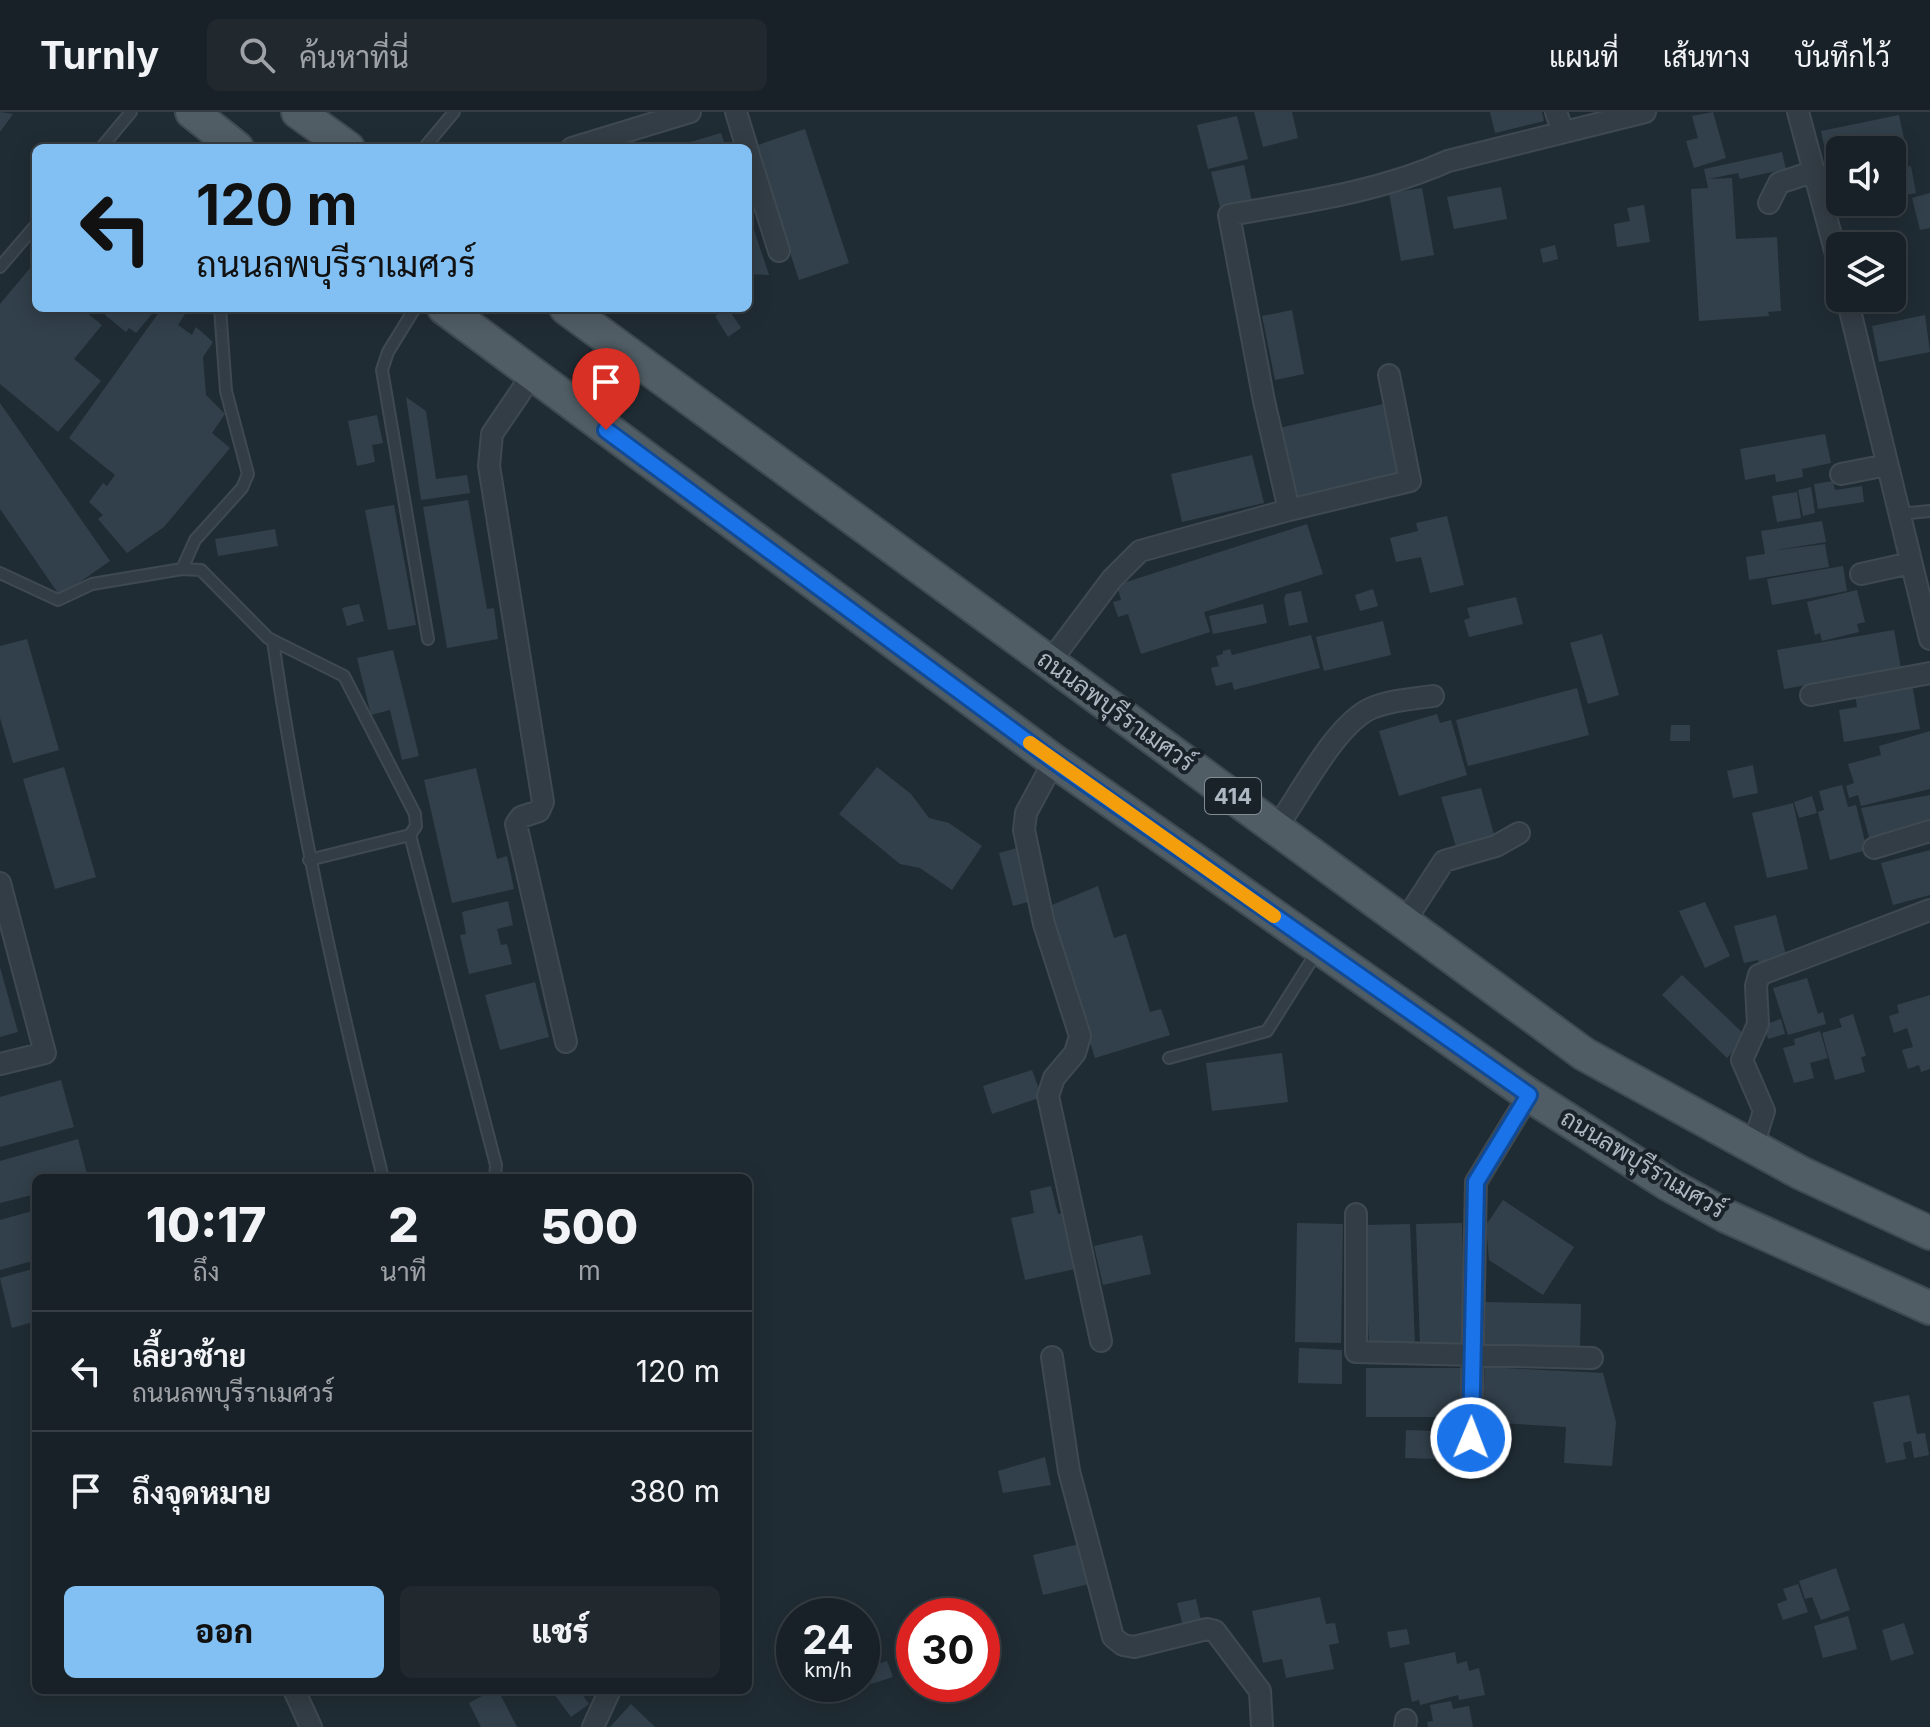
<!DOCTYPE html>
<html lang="th">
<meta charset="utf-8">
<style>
body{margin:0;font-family:Inter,Sarabun,sans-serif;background:#21292f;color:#f1f3f6;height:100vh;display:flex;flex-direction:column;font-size:30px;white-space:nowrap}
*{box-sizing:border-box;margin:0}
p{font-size:26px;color:#9fa3a7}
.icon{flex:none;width:44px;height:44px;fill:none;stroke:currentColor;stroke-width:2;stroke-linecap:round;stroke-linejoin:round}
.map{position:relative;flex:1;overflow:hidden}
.details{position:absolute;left:32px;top:1062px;width:720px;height:520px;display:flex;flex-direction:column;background:#182127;border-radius:12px;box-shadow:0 4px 20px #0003,0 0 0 2px #363e44}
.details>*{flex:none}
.hud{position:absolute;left:32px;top:32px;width:720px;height:168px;border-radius:12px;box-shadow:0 4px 20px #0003,0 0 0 2px #363e44;background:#82bff2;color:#111;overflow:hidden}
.controls{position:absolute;left:1826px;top:24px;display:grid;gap:16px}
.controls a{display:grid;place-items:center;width:80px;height:80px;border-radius:12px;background:#182127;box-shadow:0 4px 20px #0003,0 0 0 2px #363e44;font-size:40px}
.speed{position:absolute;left:776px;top:1486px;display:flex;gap:16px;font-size:40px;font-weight:700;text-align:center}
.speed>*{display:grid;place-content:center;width:104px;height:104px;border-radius:50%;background:#182127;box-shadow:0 4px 20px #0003,0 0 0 2px #363e44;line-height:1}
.speed small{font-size:20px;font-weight:400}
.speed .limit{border:12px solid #d22;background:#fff;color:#111}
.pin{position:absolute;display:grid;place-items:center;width:68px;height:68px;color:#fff;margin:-82px -34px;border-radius:50% 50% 50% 0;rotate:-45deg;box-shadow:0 0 8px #0007}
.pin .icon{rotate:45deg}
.me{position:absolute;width:88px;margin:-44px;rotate:1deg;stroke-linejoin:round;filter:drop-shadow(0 0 6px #0008)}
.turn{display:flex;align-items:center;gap:28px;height:168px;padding:0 32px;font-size:36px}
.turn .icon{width:104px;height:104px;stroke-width:2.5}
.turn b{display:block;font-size:56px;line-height:68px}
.eta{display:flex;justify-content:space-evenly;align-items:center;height:136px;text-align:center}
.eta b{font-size:48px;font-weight:800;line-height:56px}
.cta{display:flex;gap:16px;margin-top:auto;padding:16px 32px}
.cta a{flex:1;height:92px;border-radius:12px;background:#82bff2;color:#111;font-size:32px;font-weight:800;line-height:92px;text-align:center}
.cta a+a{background:#21292f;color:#f1f3f6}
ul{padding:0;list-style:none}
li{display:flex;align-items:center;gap:24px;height:120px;padding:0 32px;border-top:2px solid #363e44}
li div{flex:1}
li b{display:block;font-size:30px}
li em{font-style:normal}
header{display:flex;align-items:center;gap:48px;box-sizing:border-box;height:112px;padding:0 40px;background:#182127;border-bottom:2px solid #363e44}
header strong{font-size:38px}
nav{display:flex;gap:44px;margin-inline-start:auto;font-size:28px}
.search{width:560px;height:72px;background:#21292f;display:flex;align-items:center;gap:20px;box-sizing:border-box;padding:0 28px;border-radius:12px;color:#9fa3a7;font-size:30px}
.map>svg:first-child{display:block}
</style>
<header>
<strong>Turnly</strong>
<div class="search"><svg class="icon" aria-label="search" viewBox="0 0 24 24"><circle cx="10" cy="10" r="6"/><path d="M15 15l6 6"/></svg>ค้นหาที่นี่</div>
<nav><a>แผนที่</a><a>เส้นทาง</a><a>บันทึกไว้</a></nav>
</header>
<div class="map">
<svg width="1930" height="1615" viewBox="0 0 1930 1615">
<rect width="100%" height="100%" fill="#202c34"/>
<path fill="#32404b" d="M0,0l13,2 -13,18z
M1254,0h38l6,26 -35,9z
M1490,0h52l2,9 -49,12z
M1713,0l13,46 -32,10 -8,-27 12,-3 -6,-22z
M1899,3l9,42 -16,3v-10h-52v11l-12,3 -7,-33z
M1237,4l11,43 -40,10 -11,-44z
M805,17l44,134 -50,17 -44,-134z
M721,21l5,15h-53v-1z
M1782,40l4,17 -46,10 -2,-6 -30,6 24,-1 4,61 41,-2 4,74 -13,1 1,4 -70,5 -8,-132 17,-1 -4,-19z
M1244,53l8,36 -32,7 -9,-36z
M1840,54v32h-1l-6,-30z
M1911,54l5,27 -24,5v-29z
M1501,75l6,32 -53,10 -7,-32z
M1422,76l12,67 -33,6 -12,-68z
M1930,81v35l-10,2 -8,-32z
M1644,93l6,37 -33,5 -3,-23 16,-3 -3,-13z
M749,103l20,60 -21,-1z
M1555,133l3,14 -15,4 -3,-14z
M1898,136l8,28 -14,4v-30z
M36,149v47h45l21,17 -28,34 27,22 -43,51 -58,-48v-80z
M111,196h46l-21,25 -7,-5 -3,4 -21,-17z
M162,196h22l3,3 -9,14 14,10 4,-8 17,15 -10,15 3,38 19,19 -13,19 18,15 -66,79 -37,26 -29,-34 5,-4 -14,-13 14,-19 4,3 8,-11 -46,-37z
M728,196l13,20 -13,9 -13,-21z
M1292,198l12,64 -29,6 -13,-64z
M1925,203l5,37 -51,10 -7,-36z
M406,285l20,14 10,68 31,-4 3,18 -49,7z
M0,291l110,158 -50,35 -60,-87z
M1383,292l17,71 -105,24 -16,-71z
M377,303l6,28 -11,2 3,17 -18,4 -9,-45z
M1825,322l6,29 -29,6 1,8 -27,5 -1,-8 -30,6 -5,-31z
M1252,343l12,48 -82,19 -11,-48z
M1833,369l2,9 27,-4 2,16 -46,7 -4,-25z
M1811,375l4,26 -12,3 -5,-26z
M1797,380l4,26 -24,4 -5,-26z
M468,388l19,109 7,-1 4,31 -51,9 -24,-141z
M394,393l22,120 -28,5 -23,-120z
M1447,404l17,69 -34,8 -9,-36 -25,5 -6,-24 28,-7 -2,-8z
M1822,409l4,21 -55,9 54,-7 4,23 -80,13 -3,-23 19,-3 -4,-23z
M1307,412l16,50 -119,38 6,20 -69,22 -13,-40 -10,3 -5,-15 8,-2 -4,-15z
M275,417l3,17 -60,10 -3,-17z
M1843,454l4,25 -75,14 -5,-26z
M1373,477l5,17 -18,5 -5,-16z
M1857,478l8,32 -8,2 2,8 -37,9 -2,-8 -5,2 -8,-33z
M1301,479l7,31 -19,4 -5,-27 2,-5z
M1516,485l7,27 -54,13 -5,-17 6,-2 -3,-10z
M359,492l5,17 -17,5 -5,-18z
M1263,492l4,19 -54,11 -4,-18z
M1383,509l8,34 -67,16 -8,-34z
M1894,518l7,38 -117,21 -7,-39z
M1602,522l17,61 -31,9 -18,-61z
M1311,523l9,33 -86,22 -2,-8 -16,4 -5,-18 8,-2 -3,-10 7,-2v-3l7,-2 2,6z
M27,527l32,111 -46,13 -13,-45v-72z
M393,538l26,106 -17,4 -12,-50 -19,5 -14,-57z
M1912,572l8,45 -76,13 -5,-32 18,-3 -2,-14z
M1577,576l12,47 -121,31 -12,-46z
M1437,602l3,9 11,-3 16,55 -68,21 -20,-65z
M1671,613h19v16h-20z
M1930,619v58l-69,17 -3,-11 -9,3 -3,-12 8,-3 -6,-19 33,-9 -2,-9z
M1753,653l5,28 -25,5 -6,-27z
M64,655l32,110 -41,12 -32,-110z
M877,655l34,27 18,24 20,5 33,23 -30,44 -32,-22 -20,-4 -61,-50z
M476,656l21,91 10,-3 7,33 -62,14 -28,-123z
M1842,673l6,22 8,-2 11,45 -37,10 -12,-48 6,-2 -5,-19z
M1481,676l14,50 -38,12 -16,-53z
M1930,683v33l-59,16 -10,-36z
M1812,684l5,17 -18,5 -5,-16z
M1793,691l15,66 -41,9 -15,-65z
M1017,736l14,53 -18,5 -14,-53z
M1930,738v45l-37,10 -12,-42z
M1098,774l16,52 12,-4 24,78 11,-3 9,26 -75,23 -48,-151z
M508,789l5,24 -16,4 4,16 6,-1 5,20 -43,10 -9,-39 6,-1 -4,-22z
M1705,790l25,54 -25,12 -26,-57z
M1776,803l11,44 -27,7 -2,-6 -14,3 -10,-37z
M0,855l18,65 -18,5z
M1682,863l65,62 -20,21 -65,-63z
M1807,866l11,36 5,-2 3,12 -38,11 -15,-47z
M535,870l14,55 -49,13 -15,-55z
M1930,883v74l-9,3 -2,-7 -11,4 -6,-19 11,-3 -6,-19 -13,5 -5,-17 10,-3 -2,-8z
M1853,902l13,42 -5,1 4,15 -30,8 -13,-47 20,-6 -3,-8z
M1781,907l4,15 -17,5 -4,-14z
M1820,919l8,27 -18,5 4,15 -20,5 -11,-35 12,-3 -1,-6z
M1282,941l6,49 -76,9 -6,-48z
M1032,958l10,27 -50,17 -9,-28z
M61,968l13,47 -74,20v-50z
M78,1027l10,39h-52v16l-36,9v-42z
M1051,1074l7,28 4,-1 13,56 -50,11 -14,-62 23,-5 -4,-22z
M1503,1088l71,47 -31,48 -54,-35 -3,-35z
M36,1098v50l-36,10v-50z
M1297,1111l46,1 -2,119 -46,-1z
M1462,1111l3,120 -45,2 -4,-121z
M1410,1112l5,120 -46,2 -5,-121z
M1142,1123l9,39 -48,11 -9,-39z
M36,1156v53l-24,7 -12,-50z
M1485,1190l96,2 -1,45 -96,-1z
M1299,1236l43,2v34l-44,-1z
M1485,1255l118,6 13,49 -4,44 -48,-3 2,-36 -84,-5z
M1366,1256h98l1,49h-99z
M1909,1283l8,39 8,-1 4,22 -15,3 -3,-17 -8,2 3,16 -20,4 -13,-61z
M1406,1318l31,1 -1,28 -31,-1z
M1045,1345l6,28 -48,8 -5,-22z
M1079,1432l10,40 -46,11 -10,-40z
M1836,1456l14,42 -29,10 -9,-23 -7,2 -6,-18z
M1798,1472l10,28 -25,8 -6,-16 10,-4 -4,-11z
M1320,1485l6,27 9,-1 4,20 -10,2 5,24 -48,9 -4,-19 -19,4 -11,-52z
M1196,1487l5,22 -18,5 -6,-23z
M1848,1504l9,33 -34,9 -9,-32z
M1904,1511l10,31 -23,7 -9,-31z
M1407,1517l3,15 -20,4 -3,-16z
M1455,1540l2,12 10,-3 2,10 10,-3 6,27 -26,5 -1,-5 -38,10 -1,-5 -7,2 -8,-39z
M887,1549l6,16 -22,7 -6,-16z
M493,1578h5l19,37h-36l-12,-24z
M551,1578h28l10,14 -18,13z
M1451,1589l2,8 16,-3 4,21h-45l-1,-5 6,-1 -3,-16z
M631,1592l24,23h-45z"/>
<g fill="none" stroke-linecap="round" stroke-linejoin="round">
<defs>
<path id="service" d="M101,36l30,-36
M424,36l30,-36
M0,155l36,-42
M415,196l-27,44 -6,18 46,269
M1899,402l31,-3
M182,457l13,-29 47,-52 6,-14 -22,-83 -6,-83
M0,461l58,27 34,-16 90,-15 19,1 67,68 76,38 71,138 1,12 -6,9 86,330 -1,13
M273,529c26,182 66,359 110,537
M309,748l101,-25
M1169,946l98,-27 51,-81"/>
<path id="minor" d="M736,0l11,36
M1556,0l7,20
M1798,0l42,157
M572,36l118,-36
M748,40l31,99
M1769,91l10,-20 36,-12
M1847,186l83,341
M532,263l-40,59 -3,32 54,336 -4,9 -18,6 -5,7 50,218
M1841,362l46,-9
M1289,398l121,-29 -21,-106
M1861,462l50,-11
M1049,551l63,-84 28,-28 149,-41 -25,-109 -35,-186c75,-13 150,-23 219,-54l197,-49
M1811,583l119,-22
M1054,649l-28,52 -2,17 20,94 36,112 -5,17 -21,25 -6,18 53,245
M1277,715c23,-32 59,-104 95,-119 19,-8 41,-9 61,-12
M1874,736l56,-17
M0,771l45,170 -45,11
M1405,809l39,-60 52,-15 23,-13
M1753,1034l11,-35 -22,-51 16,-36 -2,-38 3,-11 171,-65
M1356,1102v138l236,6
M1052,1245l17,114 44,166 10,8 11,2 73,-18 8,2 45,60 2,36
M1471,1326l5,-256 53,-87
M294,1578l17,37
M593,1615l17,-37
M1405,1615l1,-7"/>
<path id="primary" d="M192,0l45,36
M298,0l50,36
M444,196l610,453 475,334 139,89 58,32 204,92
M566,196l1018,746 217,119 129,60"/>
</defs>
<use href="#service" stroke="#3f4951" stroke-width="14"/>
<use href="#minor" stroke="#3f4951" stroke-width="24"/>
<use href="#primary" stroke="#3f4951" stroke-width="36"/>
<use href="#service" stroke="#333d45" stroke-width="10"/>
<use href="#minor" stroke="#333d45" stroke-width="20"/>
<use href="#primary" stroke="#515d65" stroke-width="32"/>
</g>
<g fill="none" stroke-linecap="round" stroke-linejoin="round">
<defs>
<path id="route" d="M606,318l448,331 475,334 -53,87 -5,256"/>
</defs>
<use href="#route" stroke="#114b97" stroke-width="20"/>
<use href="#route" stroke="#1a73e8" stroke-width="14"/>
<path stroke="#f59e0b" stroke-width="14" d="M1030,631l244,173"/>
</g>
<g text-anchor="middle" stroke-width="8" stroke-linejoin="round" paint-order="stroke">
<rect fill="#192229" stroke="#818b94" stroke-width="2" x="1205" y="666" width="56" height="36" rx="6"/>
<g font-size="22" font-weight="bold" fill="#adb8c2">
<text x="1233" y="692">414</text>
</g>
<g font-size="24" fill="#adb8c2" stroke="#192229">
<text transform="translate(1116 599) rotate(36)" y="8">ถนนลพบุรีราเมศวร์</text>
<text transform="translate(1643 1052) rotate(31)" y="8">ถนนลพบุรีราเมศวร์</text>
</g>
</g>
</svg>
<div class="controls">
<a><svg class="icon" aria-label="sound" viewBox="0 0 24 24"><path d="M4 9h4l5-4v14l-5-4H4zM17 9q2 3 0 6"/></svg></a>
<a><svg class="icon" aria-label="layers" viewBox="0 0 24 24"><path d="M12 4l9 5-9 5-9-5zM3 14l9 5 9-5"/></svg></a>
</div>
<div class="speed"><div>24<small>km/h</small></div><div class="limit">30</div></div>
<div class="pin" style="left:606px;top:318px;background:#d93025"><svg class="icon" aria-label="arrive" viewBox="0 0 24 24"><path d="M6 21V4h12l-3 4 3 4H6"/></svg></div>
<svg class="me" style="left:1471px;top:1326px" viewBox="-20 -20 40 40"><circle r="17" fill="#1a73e8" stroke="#fff" stroke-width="3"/><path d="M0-11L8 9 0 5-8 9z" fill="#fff"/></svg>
<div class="hud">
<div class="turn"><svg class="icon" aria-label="left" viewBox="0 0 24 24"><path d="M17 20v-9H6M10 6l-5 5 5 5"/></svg><div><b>120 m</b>ถนนลพบุรีราเมศวร์</div></div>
</div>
<section class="details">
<div class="eta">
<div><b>10:17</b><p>ถึง</p></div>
<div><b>2</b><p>นาที</p></div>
<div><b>500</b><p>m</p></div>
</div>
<ul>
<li><svg class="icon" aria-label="left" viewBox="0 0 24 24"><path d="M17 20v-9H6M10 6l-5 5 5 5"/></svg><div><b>เลี้ยวซ้าย</b><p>ถนนลพบุรีราเมศวร์</p></div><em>120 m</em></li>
<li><svg class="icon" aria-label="arrive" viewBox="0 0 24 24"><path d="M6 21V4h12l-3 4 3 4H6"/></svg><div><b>ถึงจุดหมาย</b></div><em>380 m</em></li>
</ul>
<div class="cta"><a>ออก</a><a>แชร์</a></div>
</section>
</div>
